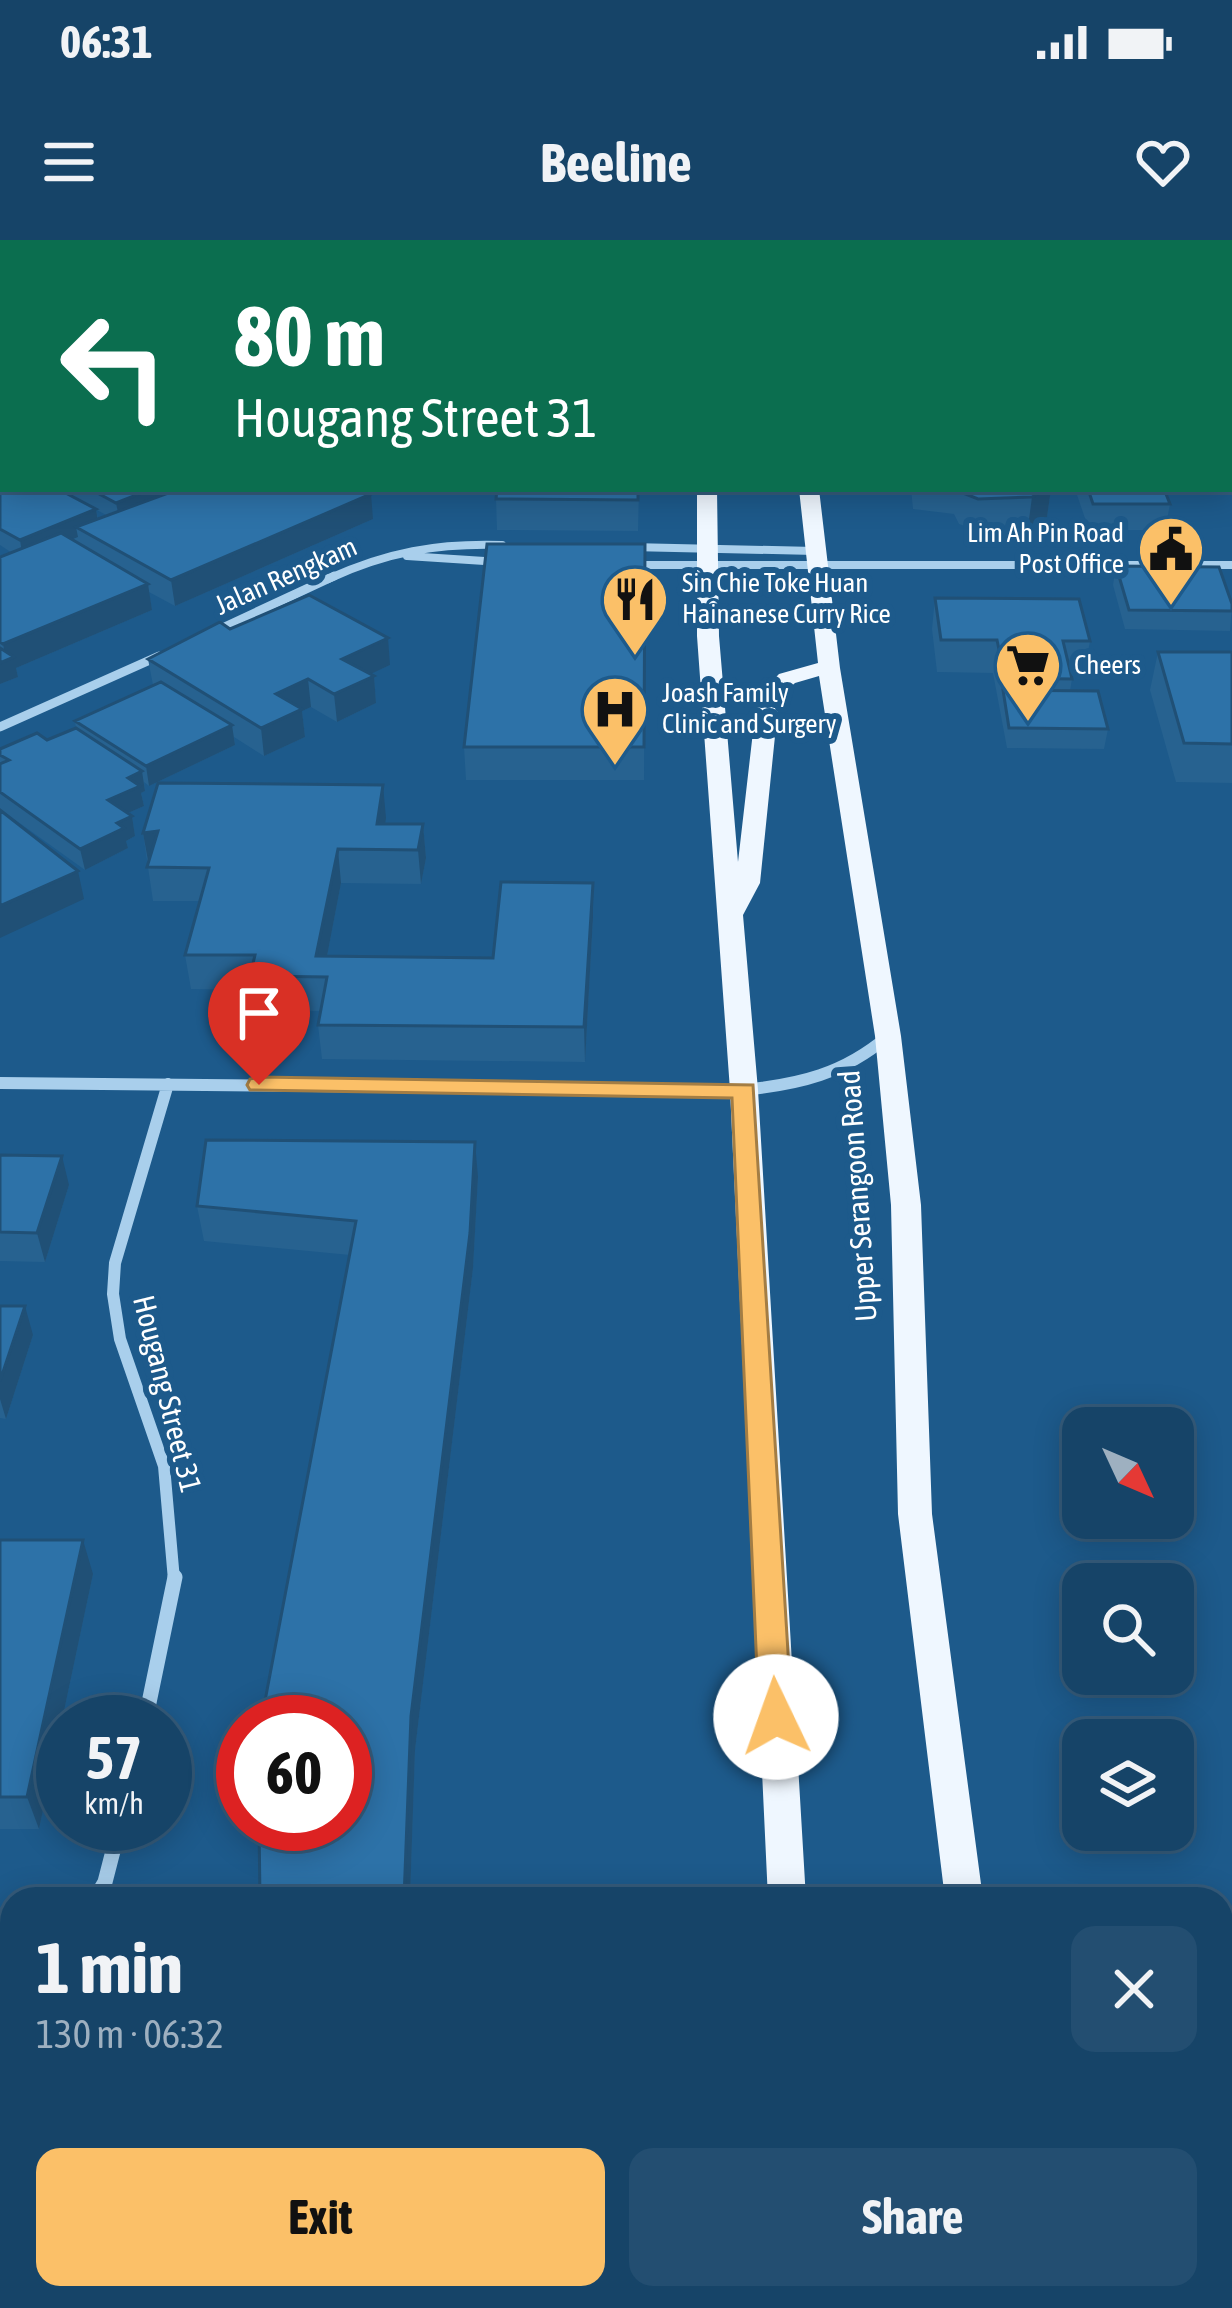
<!DOCTYPE html>
<meta charset="utf-8">
<style>
body{margin:0;font-family:"Asap Condensed",sans-serif;background:#234e71;color:#f1f3f6;height:100vh;display:flex;flex-direction:column;font-size:45px;white-space:nowrap}
*{box-sizing:border-box;margin:0}
p{font-size:39px;color:#9eb0c0}
.icon{flex:none;width:66px;height:66px;fill:none;stroke:currentColor;stroke-width:2;stroke-linecap:round;stroke-linejoin:round}
.map{position:relative;flex:1;overflow:hidden}
.drawer{position:absolute;left:0px;top:1647px;width:1233px;height:423px;display:flex;flex-direction:column;background:#164468;border-radius:36px 36px 0 0;box-shadow:0 6px 30px #0003,0 0 0 3px #355c7c}
.drawer>*{flex:none}
.banner{position:absolute;left:0px;top:0px;width:1233px;height:252px;box-shadow:0 6px 30px #0003,0 0 0 3px #355c7c;background:#0b6e4f;color:#fff;overflow:hidden}
.needle{width:78px;rotate:134deg}
.fabs{position:absolute;left:1062px;top:1167px;display:grid;gap:24px}
.fabs a{display:grid;place-items:center;width:132px;height:132px;border-radius:24px;background:#164468;box-shadow:0 6px 30px #0003,0 0 0 3px #355c7c;font-size:60px}
.speed{position:absolute;left:36px;top:1455px;display:flex;gap:24px;font-size:60px;font-weight:700;text-align:center}
.speed>*{display:grid;place-content:center;width:156px;height:156px;border-radius:50%;background:#164468;box-shadow:0 6px 30px #0003,0 0 0 3px #355c7c;line-height:1}
.speed small{font-size:30px;font-weight:400}
.speed .limit{border:18px solid #d22;background:#fff;color:#111}
.pin{position:absolute;display:grid;place-items:center;width:102px;height:102px;color:#fff;margin:-123px -51px;border-radius:50% 50% 50% 0;rotate:-45deg;box-shadow:0 0 12px #0007}
.pin .icon{rotate:45deg}
.me{position:absolute;width:132px;margin:-66px;rotate:357deg;stroke-linejoin:round;filter:drop-shadow(0 0 9px #0008)}
.turn{display:flex;align-items:center;gap:42px;height:252px;padding:0 36px;font-size:54px}
.turn .icon{width:156px;height:156px;stroke-width:2.5}
.turn b{display:block;font-size:84px;line-height:102px}
.round{display:grid;place-items:center;flex:none;width:126px;height:126px;border-radius:24px;background:#234e71}
.head{display:flex;align-items:center;justify-content:space-between;height:204px;padding:0 36px}
h1{font-size:72px;font-weight:700;line-height:90px}
.button{display:flex;gap:24px;margin-top:auto;padding:24px 36px}
.button a{flex:1;height:138px;border-radius:24px;background:#fbc068;color:#111;font-size:48px;font-weight:700;line-height:138px;text-align:center}
.button a+a{background:#234e71;color:#f1f3f6}
.status{display:flex;justify-content:space-between;align-items:center;height:84px;padding:0 60px;background:#164468;direction:ltr}
.status svg{height:33px;fill:currentColor}
header{display:flex;justify-content:space-between;align-items:center;height:156px;padding:0 36px;background:#164468;font-size:54px;font-weight:700}
.map>svg:first-child{display:block}
</style>
<div class="status"><b>06:31</b><svg viewBox="0 0 49 12"><path d="M0 12V9h3v3zM5 12V6h3v6zM10 12V3h3v9zM15 12V0h3v12zM26 1h20v11H26zM47 4h2v5h-2z"/></svg></div>
<header><svg class="icon" aria-label="menu" viewBox="0 0 24 24"><path d="M4 6h16M4 12h16M4 18h16"/></svg>Beeline<svg class="icon" aria-label="heart" viewBox="0 0 24 24"><path d="M12 20l-8-8c-3-5 5-10 8-4 3-6 11-1 8 4z"/></svg></header>
<div class="map">
<svg width="1232" height="2068" viewBox="0 0 1232 2068">
<rect width="100%" height="100%" fill="#1d5a8b"/>
<g fill="none" stroke-linecap="round" stroke-linejoin="round">
<path stroke="#a9cfec" stroke-width="8" d="M630,307l185,4
M407,316l93,6
M629,325h603
M328,339c59,-27 109,-36 174,-34"/>
<path stroke="#a9cfec" stroke-width="9" d="M216,391l118,-55
M0,487l159,-71"/>
<path stroke="#a9cfec" stroke-width="12" d="M0,843l744,7c56,-6 99,-16 143,-53
M168,844l-53,179 -2,31 7,45 44,127 10,114"/>
<path stroke="#a9cfec" stroke-width="15" d="M145,1482l30,-145
M95,1659l10,-17 15,-58
M0,1696h12"/>
<path fill="#eff7ff" fill-rule="evenodd" d="M703,0h16v3h-16z
M774,0h16v3h-16z
M697,249h20l2,147 19,226 19,-165 22,-23 39,-11 -19,-174h20l21,179 61,368 20,169 11,309 51,385h-38l-47,-385 -7,-309 -16,-169 -56,-360 -24,7 -16,14 -19,186 -17,32 15,175 48,809h-38l-38,-809 -33,-454z
M789,2058h44v10h-44z
M986,2058h44l1,10h-44z"/>
</g>
<path fill="#276290" d="M278,0h120l-8,3h-29l-5,-2v2h-71z
M884,0h53l-2,3h-42z
M1035,0h57l-1,3h-55z
M1137,0h95v15h-2v-12h-91z
M3,9v28l-3,-5v-21z
M1230,53h2v72l-2,-1z
M1230,132h2v85l-2,-6z
M0,217l96,52 2,10 10,-3 -50,-27h304l11,30 -198,87 -26,-14 3,18 -136,58 2,9 -18,7v-127l12,-4 -12,-8z
M639,249l-1,42 -141,-1 -1,-31z
M911,249h140l-4,28 -19,10 -54,2 -15,-5 -5,-10 -41,-5z
M1075,249h89l6,15 -5,26h-76z
M645,304l-1,236h-178l-2,-33z
M1116,326l116,38 -2,27 -105,-2 -12,-44z
M935,358l155,43 -6,32h-13l1,6 -2,12 38,38 -4,20 -97,-1 -14,-75 -56,-1 -5,-43z
M230,389l160,36 -20,9 4,2 2,27 -39,19 -26,-15 -9,4 3,26 -41,19 -30,-19 1,8 -86,41 -5,-4 1,9 -4,2 3,13 -16,7 4,3 3,20 -9,5 2,7 -43,22 -85,-61v-60l47,-9 29,-12 -1,-7 78,-36 -5,-26z
M1158,412h74v131l-56,-1 -26,-92z
M383,545l2,39h38l3,34 -5,26 -80,-1 -14,73 166,2 100,-41 -8,145 -263,-3 -4,-34 2,-14 -64,-1 -3,-20 -62,-1 -6,-34 15,-54h-47l-10,-68z
M0,915l69,30 -24,77 -45,-1z
M478,937l-5,91 -58,482 -5,149h-150l90,-644 -146,-14 -7,-35z
M0,1066l33,29 -27,84 -6,-1z
M0,1300l93,34 -54,255h-39z
M12,1852v190h-12v-189z"/>
<path fill="#205076" d="M86,0h68l-9,3h-67z
M311,0h45v3h-45z
M374,0h24l-8,3h-16z
M3,136v19l-3,1v-19z
M152,249h49l-81,33 -4,-19z
M1047,249h4l-4,28 -19,10 4,-30z
M371,254l2,25 -198,87 -4,-26z
M96,269l3,19 -23,-1 2,10 -55,22 -3,-19z
M148,344l4,26 -136,58 2,9 -18,7v-21l6,-3 -3,-16z
M388,398l2,27 -45,21 -3,-27z
M374,436l2,27 -39,19 -3,-28z
M308,439l3,28 -9,4 3,26 -41,19 -3,-28 15,-34z
M232,485l3,20 -86,41 -3,-20z
M142,531l3,20 -4,2 3,13 -32,14 -4,-20 20,-22z
M383,545l3,33 -5,32 -4,-26z
M132,576l3,20 -9,5 2,7 -43,22 -5,-21 37,-26z
M423,584l3,34 -5,26 -3,-34z
M158,591l-9,35 -6,-33z
M338,609l3,34 -18,94 -7,-21z
M78,631l6,28 -84,39v-32z
M593,643v34l-8,145 -1,-35z
M475,902l3,35 -5,91 -58,482 -5,149h-6l7,-183z
M62,916l7,29 -24,77 -8,-29z
M25,1066l8,29 -27,84 -6,-20v-18z
M83,1300l10,34 -54,255 -12,-32z"/>
<path fill="#2d72a8" stroke="#205076" stroke-width="3" d="M20,0l9,2 57,-2 -8,3h-63z
M1230,53h2v47h-2z
M3,70v25l-3,-1v-23z
M0,111l3,2v23l-3,1z
M1230,132h2v56l-2,-6z
M0,217l3,2v30h55l38,20 -76,31 -20,-11z
M90,249h62l-36,14z
M179,249h183l9,5 -200,86 -95,-53z
M497,249h141v11l-142,-1z
M961,249h86l-15,8 -54,2 -15,-6z
M1088,249h76l6,15h-77z
M61,293l87,51 -145,60 -3,-2v-85z
M487,304h158l-1,203h-180z
M1116,326l103,1 13,37v7l-103,-1z
M309,355l79,43 -46,21 32,17 -40,18 -26,-15 -32,15 26,15 -41,19 -113,-69 72,-37 10,7z
M935,358l144,1 11,42h-27l9,38 -67,-1 -8,-38h-56z
M0,408l14,9 -14,6z
M1158,412h74v92l-48,-1z
M161,442l71,43 -86,41 -71,-45z
M1003,450l95,1 10,38 -99,-1z
M76,488l66,43 -14,7 12,8 -32,14 24,16 -15,7 7,5 -44,21 -80,-57v-28l9,-4 -9,-5v-6l37,-16 10,7z
M158,543l225,2 -6,39h46l-5,26 -80,-1 -22,107 177,2 8,-76 92,1 -9,144 -266,-2 9,-48 -77,-1 5,-21h-70l24,-87 -62,-1 11,-36 -15,2z
M0,570l78,61 -78,35z
M206,900l269,2 -5,91 -59,483 -7,183h-144l-1,-75h86v-102h-84l95,-501 -159,-15z
M0,915l62,1 -25,77 -37,-1z
M0,1066h25l-25,75z
M0,1300h83l-56,257h-27z
M12,1852v164l-12,-1v-162z"/>
<path fill="#fbc068" stroke="#a37d44" stroke-width="3" d="M259,837l494,8 39,632 -5,9 -11,5 -12,-5 -5,-9 -27,-619 -482,-8 -3,-5 3,-6z"/>
<defs>
<symbol id="civic-pin" viewBox="-11 -11 22 30"><path d="M0 17L-7.5 6A9.5 9.5 0 1 1 7.5 6Z" fill="#fbc068" stroke="#1d5a8b"/><path d="M-.6-6.5H3V-4.5H.6V-3L4-1V1h2V6H-6V1h2V-1L-.6-3ZM-1.2 2.5V6h2.4V2.5Z" fill="#111"/></symbol>
<symbol id="restaurant-pin" viewBox="-11 -11 22 30"><path d="M0 17L-7.5 6A9.5 9.5 0 1 1 7.5 6Z" fill="#fbc068" stroke="#1d5a8b"/><path d="M-5-6h1v4h1v-4h1v4h1v-4h1v5L-1.5 .5V6h-2V.5L-5-1ZM5-6V6H3V1.5H1.5Q1.5-4 5-6Z" fill="#111"/></symbol>
<symbol id="supermarket-pin" viewBox="-11 -11 22 30"><path d="M0 17L-7.5 6A9.5 9.5 0 1 1 7.5 6Z" fill="#fbc068" stroke="#1d5a8b"/><path d="M-6-5.5h2.5l.6 2H6L4.5 2H-2.5L-4.4-4H-6ZM-1.5 3.2a1.3 1.3 0 1 0 .1 0ZM3 3.2a1.3 1.3 0 1 0 .1 0Z" fill="#111"/></symbol>
<symbol id="hospital-pin" viewBox="-11 -11 22 30"><path d="M0 17L-7.5 6A9.5 9.5 0 1 1 7.5 6Z" fill="#fbc068" stroke="#1d5a8b"/><path d="M-5-5h3v3.5h4V-5h3V5h-3V1.5h-4V5h-3Z" fill="#111"/></symbol>
</defs>
<g fill-rule="evenodd">
<use href="#civic-pin" x="1133" y="271" width="76" height="104"/>
<use href="#restaurant-pin" x="597" y="321" width="76" height="104"/>
<use href="#supermarket-pin" x="990" y="387" width="76" height="104"/>
<use href="#hospital-pin" x="577" y="431" width="76" height="104"/>
</g>
<g text-anchor="middle" stroke-width="12" stroke-linejoin="round" paint-order="stroke">
<g font-size="27" fill="#fff" stroke="#1d5a8b" text-anchor="start">
<text x="1124" y="302" text-anchor="end">Lim Ah Pin Road<tspan x="1124" dy="31">Post Office</tspan></text>
<text x="682" y="352">Sin Chie Toke Huan<tspan x="682" dy="31">Hainanese Curry Rice</tspan></text>
<text x="1074" y="434">Cheers</text>
<text x="662" y="462">Joash Family<tspan x="662" dy="31">Clinic and Surgery</tspan></text>
</g>
<g font-size="27" fill="#fff" stroke="#1d5a8b">
<text transform="translate(286 336) rotate(-24)" y="9">Jalan Rengkam</text>
</g>
<g font-size="30" fill="#fff" stroke="#1d5a8b">
<text transform="translate(858 956) rotate(-94)" y="10">Upper Serangoon Road</text>
<text transform="translate(167 1154) rotate(76)" y="10">Hougang Street 31</text>
</g>
</g>
</svg>
<div class="fabs">
<a><svg class="needle" viewBox="-14 -14 28 28"><path d="M0-13l5 13h-10z" fill="#e53935"/><path d="M0 13l5-13h-10z" fill="#9eb0c0"/></svg></a>
<a><svg class="icon" aria-label="search" viewBox="0 0 24 24"><circle cx="10" cy="10" r="6"/><path d="M15 15l6 6"/></svg></a>
<a><svg class="icon" aria-label="layers" viewBox="0 0 24 24"><path d="M12 4l9 5-9 5-9-5zM3 14l9 5 9-5"/></svg></a>
</div>
<div class="speed"><div>57<small>km/h</small></div><div class="limit">60</div></div>
<div class="pin" style="left:259px;top:845px;background:#d93025"><svg class="icon" aria-label="arrive" viewBox="0 0 24 24"><path d="M6 21V4h12l-3 4 3 4H6"/></svg></div>
<svg class="me" style="left:776px;top:1477px" viewBox="-20 -20 40 40"><circle r="19" fill="#fff"/><path d="M0-13L10 11 0 6-10 11z" fill="#fbc068"/></svg>
<div class="banner">
<div class="turn"><svg class="icon" aria-label="left" viewBox="0 0 24 24"><path d="M17 20v-9H6M10 6l-5 5 5 5"/></svg><div><b>80 m</b>Hougang Street 31</div></div>
</div>
<section class="drawer">
<div class="head"><div><h1>1 min</h1><p>130 m · 06:32</p></div><a class="round"><svg class="icon" aria-label="close" viewBox="0 0 24 24"><path d="M6 6l12 12M18 6L6 18"/></svg></a></div>
<div class="button"><a>Exit</a><a>Share</a></div>
</section>
</div>
